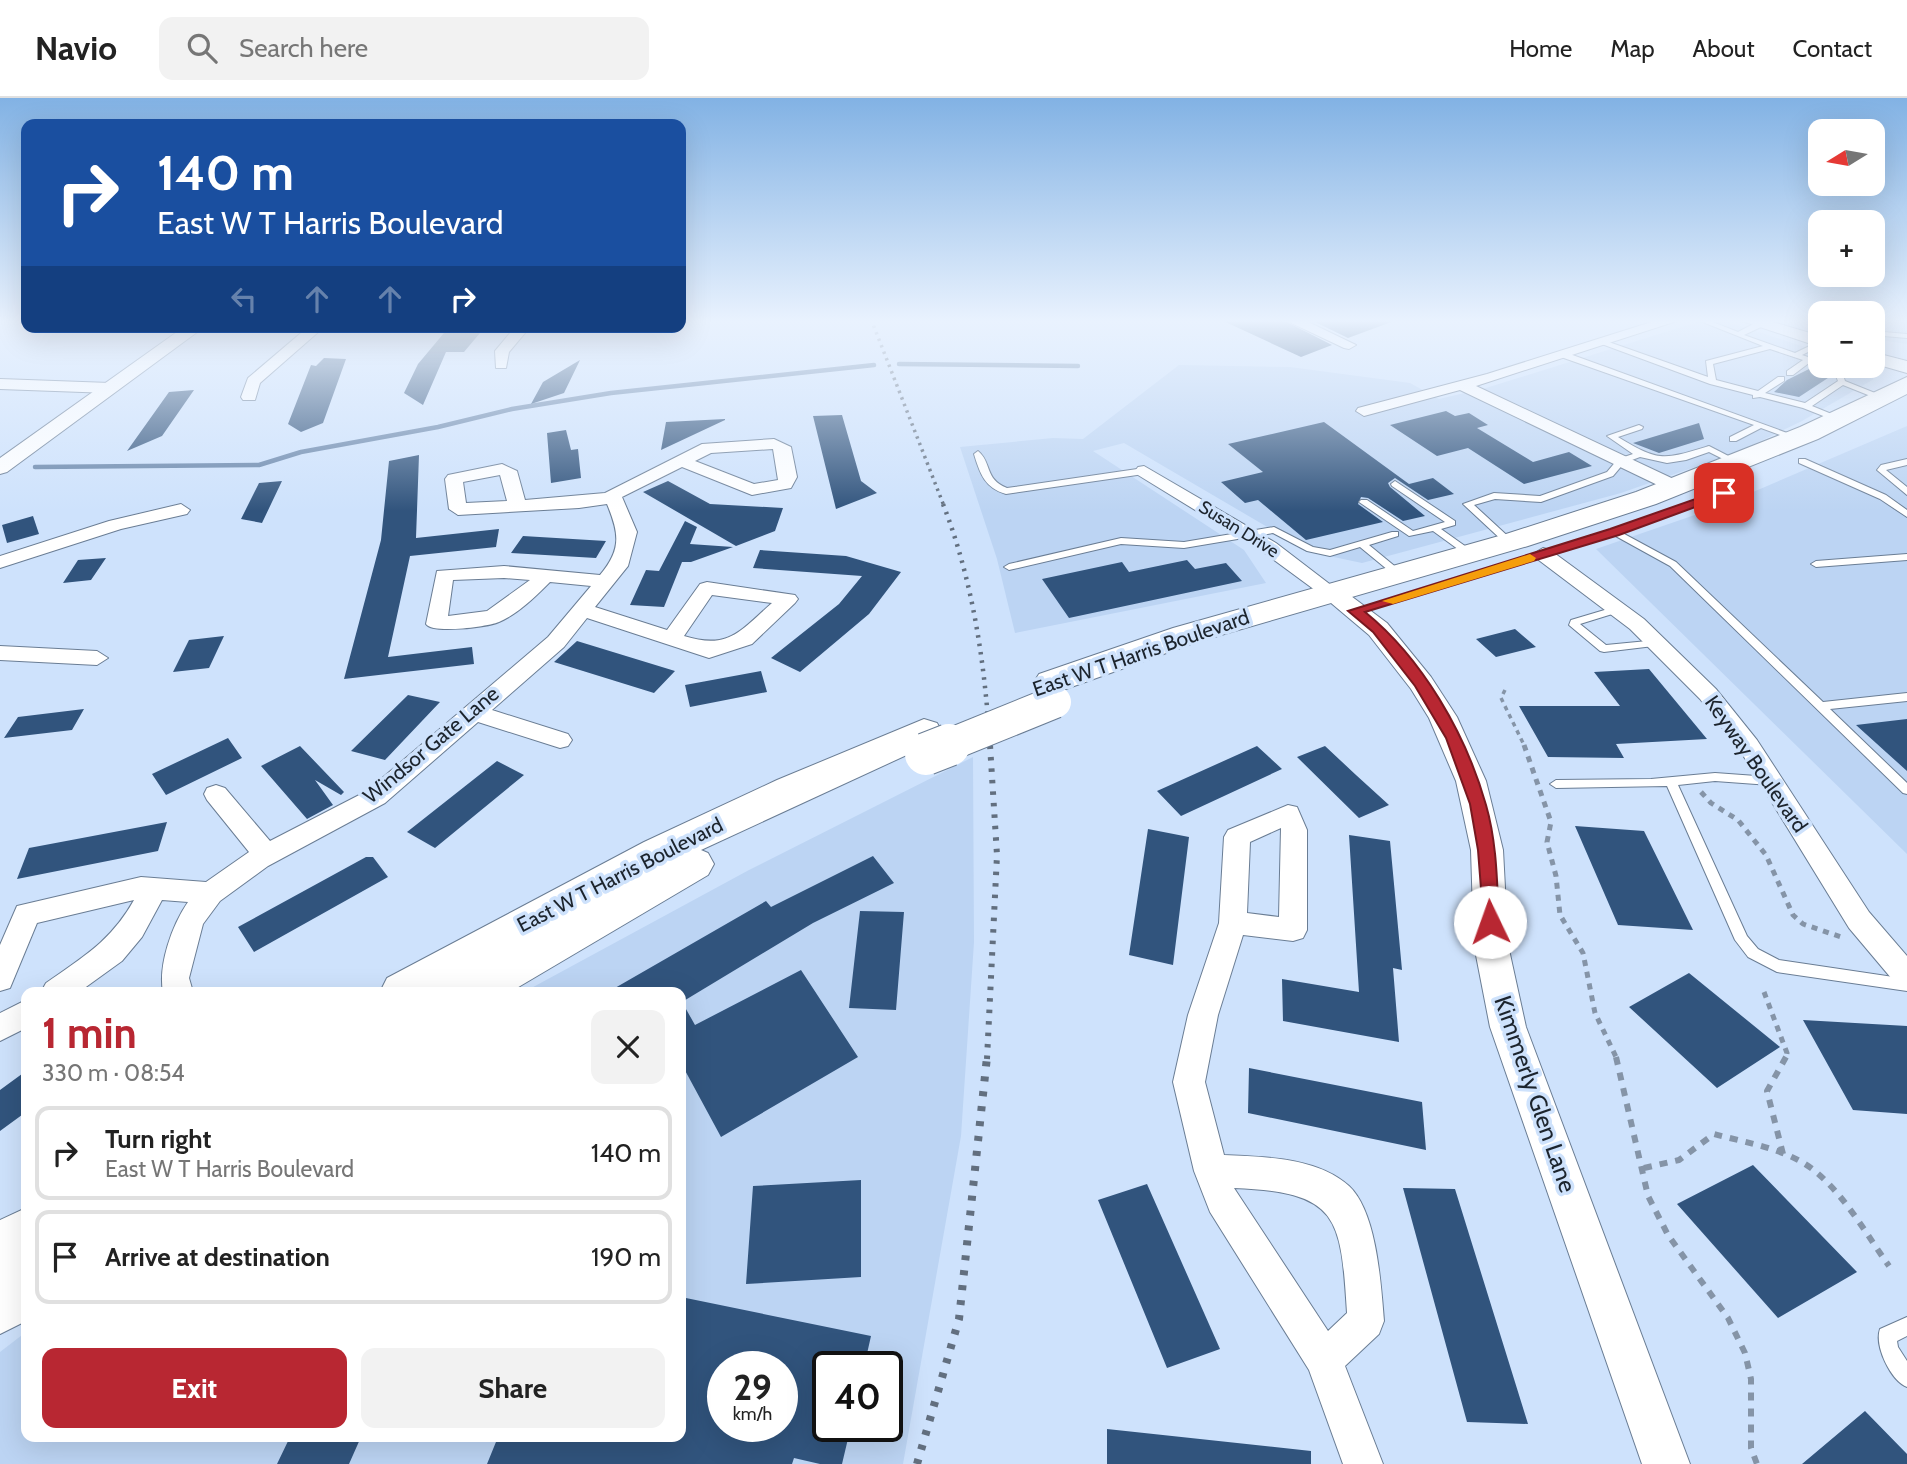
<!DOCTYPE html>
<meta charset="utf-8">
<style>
body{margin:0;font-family:Cabin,sans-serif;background:#f2f2f2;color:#222;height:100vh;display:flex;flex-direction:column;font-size:26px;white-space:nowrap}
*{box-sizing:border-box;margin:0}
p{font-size:23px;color:#767676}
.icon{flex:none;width:38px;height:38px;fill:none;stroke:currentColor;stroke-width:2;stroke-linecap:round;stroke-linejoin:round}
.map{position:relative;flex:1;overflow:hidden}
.panel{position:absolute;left:21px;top:889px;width:665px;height:455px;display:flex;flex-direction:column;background:#fff;border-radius:14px;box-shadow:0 7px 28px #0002}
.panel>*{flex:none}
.banner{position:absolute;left:21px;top:21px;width:665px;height:214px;border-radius:14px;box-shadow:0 7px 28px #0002;background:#1a4fa0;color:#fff;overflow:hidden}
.needle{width:46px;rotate:259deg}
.tools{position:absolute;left:1808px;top:21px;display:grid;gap:14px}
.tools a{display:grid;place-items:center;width:77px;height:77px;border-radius:14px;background:#fff;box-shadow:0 7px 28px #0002;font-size:35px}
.speed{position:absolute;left:707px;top:1253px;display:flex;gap:14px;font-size:35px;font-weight:700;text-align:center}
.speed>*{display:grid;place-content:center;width:91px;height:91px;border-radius:50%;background:#fff;box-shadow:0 7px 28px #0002;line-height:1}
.speed small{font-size:18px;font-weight:400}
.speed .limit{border:4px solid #111;border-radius:10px;background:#fff;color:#111}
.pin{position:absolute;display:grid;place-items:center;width:60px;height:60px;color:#fff;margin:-30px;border-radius:14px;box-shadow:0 4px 10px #0006}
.me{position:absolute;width:77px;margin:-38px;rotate:357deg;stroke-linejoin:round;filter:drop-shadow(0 0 5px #0008)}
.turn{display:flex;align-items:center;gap:24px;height:147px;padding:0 21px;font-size:32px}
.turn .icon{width:91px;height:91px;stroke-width:2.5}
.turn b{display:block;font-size:49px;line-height:60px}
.lanes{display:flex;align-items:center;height:66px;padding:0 21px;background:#0003;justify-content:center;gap:35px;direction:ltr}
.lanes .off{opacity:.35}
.round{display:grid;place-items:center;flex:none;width:74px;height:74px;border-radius:14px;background:#f2f2f2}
.summary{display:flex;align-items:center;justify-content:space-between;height:119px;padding:0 21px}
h1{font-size:42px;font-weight:700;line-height:52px;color:#b82732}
.action{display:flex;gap:14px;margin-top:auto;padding:14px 21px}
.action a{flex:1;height:80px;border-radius:14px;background:#b82732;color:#fff;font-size:28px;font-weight:700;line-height:80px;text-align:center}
.action a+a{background:#f2f2f2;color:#222}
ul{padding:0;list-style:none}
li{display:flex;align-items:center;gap:21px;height:94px;margin:0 14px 10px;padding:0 7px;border:4px solid #e0e0e0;border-radius:14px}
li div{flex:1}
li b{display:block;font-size:26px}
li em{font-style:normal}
header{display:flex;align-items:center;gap:42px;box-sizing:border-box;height:98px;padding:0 35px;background:#fff;border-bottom:2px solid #e0e0e0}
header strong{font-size:33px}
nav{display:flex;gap:38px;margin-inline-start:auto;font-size:24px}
.search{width:490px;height:63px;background:#f2f2f2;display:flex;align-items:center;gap:18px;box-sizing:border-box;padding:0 24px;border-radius:14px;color:#767676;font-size:26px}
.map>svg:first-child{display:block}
</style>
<header>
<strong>Navio</strong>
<div class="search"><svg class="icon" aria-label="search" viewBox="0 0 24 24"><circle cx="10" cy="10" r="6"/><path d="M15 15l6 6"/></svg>Search here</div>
<nav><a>Home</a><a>Map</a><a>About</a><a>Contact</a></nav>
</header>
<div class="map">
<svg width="1907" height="1366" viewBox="0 0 1907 1366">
<rect width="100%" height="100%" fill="#cee2fc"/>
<path fill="#bcd4f3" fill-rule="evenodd" d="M1707,221h12l101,33v14h40l14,13 -72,42 -62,30 -119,42 -259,70 -52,-11 -186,-109 -31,8 151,99 22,33 -251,50 -18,-74 -37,-112 93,-9 30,1 96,-74 111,2 120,16 29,16 47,-11z
M1872,221h35v25l-34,-5z
M1907,328v428l-311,-305 122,-42z
M973,659l1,185 -13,194 -58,328h-903v-112l26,-20v105h655v-445h-157l225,-122zM723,1269h59v59h-59zM828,1269h59v59h-59z"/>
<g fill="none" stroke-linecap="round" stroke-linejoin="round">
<path stroke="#6986aa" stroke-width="4.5" d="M899,266l179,2
M35,369l224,-2 42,-13 137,-25 74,-18 99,-16 263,-28"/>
</g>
<path fill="#31547d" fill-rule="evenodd" d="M1219,221h62l51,26 -31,12z
M1309,221h85v2l-46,17z
M449,229h7l-2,5 26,1 -16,19h-18l-23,53 -19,-12 14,-29z
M324,260l22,1 -23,64 -22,9 -13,-8 23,-59 5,1z
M580,262l-16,33 -33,11 12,-22z
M1813,269l18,9 -32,21 -25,-5 13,-12z
M194,292l-32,46 -35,15 42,-59z
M1446,313l9,5 14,-3 19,12 -11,3 56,34 36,-10 23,14 -68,18 -56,-36 -31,8 -47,-31z
M842,317l19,66 16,12 -41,16 -23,-93z
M725,321v1l-64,30 5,-28z
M1324,324l85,62 24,-6 21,16 -26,6 -33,-22 -7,5 2,4 35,29 -22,5 -35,-23 -7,-1 -3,7 25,18 -77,18 -48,-40 -13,3 -24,-21 42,-10 -35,-28z
M1699,325l5,16 -45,14 -26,-10z
M566,332l5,20 7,-1 3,29 -30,5 -4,-50z
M419,357l-3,83 83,-9 -3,18 -86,9 -22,101 84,-10 2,17 -130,15 37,-139 8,-79z
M282,383l-20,42 -21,-4 18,-36z
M668,383l42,23 73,4 -8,23 -39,15 -93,-54z
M33,418l6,18 -32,9 -5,-18z
M685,423l12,6 -7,17 43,3 -42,15h-9l-18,45 -34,-2 16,-35 13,1z
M523,438l83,5 -10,17 -85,-5z
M760,452l86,6 55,16 -32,42 -69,58 -29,-14 68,-54 23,-28 -109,-8z
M106,460l-15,22 -28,3 15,-23z
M1187,462l8,9 31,-6 16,18 -173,37 -27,-39 80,-17 7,10z
M1515,531l21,18 -40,10 -20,-18z
M224,538l-15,32 -36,4 16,-32z
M577,543l98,30 -21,22 -100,-31z
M1649,571l58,70 -91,5 8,14 -76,-1 -29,-51h101l-26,-34z
M761,573l6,21 -77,15 -5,-22z
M408,597l32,7 -55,58 -34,-9z
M84,611l-12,21 -68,8 14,-21z
M1907,621v52l-51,-46z
M228,640l14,20 -76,37 -14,-21z
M300,648l44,46 -3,3 -26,-15 18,25 -26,14 -46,-53z
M1257,648l25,23 -101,47 -24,-25z
M1325,648l31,29 33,30 -30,13 -62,-61z
M497,663l27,14 -89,73 -28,-16z
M167,724l-9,29 -141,28 12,-31z
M1575,728l69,5 49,99 -75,-5z
M1148,731l41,8 -16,128 -44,-10z
M1349,737l41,6 12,129 -9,-2 6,74 -116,-21 -1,-42 77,13z
M873,758l21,27 -81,40 -131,79 13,23 106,-55 57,87 -137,80 -40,-74v-71h-73l158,-91 5,6z
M366,759h7l15,20 -134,75 -16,-25z
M860,813l44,1 -8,98 -47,-2z
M1689,875l91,74 -63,41 -88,-81z
M1803,922l104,6v88l-54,-4z
M1249,970l173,34 4,48 -178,-37z
M26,973v41l-26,19v-41z
M1753,1067l104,107 -79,46 -101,-114z
M861,1082v97l-115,7 7,-98z
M1147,1086l73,165 -53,19 -69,-168z
M1403,1090l52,1 73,235 -61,-2z
M681,1199l190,39 -7,31h-36v59h23l-9,38h-22l-26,-6 -2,6h-305l11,-27h183zM723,1269h59v59h-59z
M1865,1313l42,43v10h-105z
M1107,1331l204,22v13h-204z
M290,1339h71l-12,27h-72z"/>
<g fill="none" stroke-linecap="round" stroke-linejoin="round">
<defs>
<path id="service" d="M1695,221h10l33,13 19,-10h6v4l-19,9 51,18 25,-12v5l-18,9 18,6v5c11,0 22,3 25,15l40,16 -7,2 -35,-14 -31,21 27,11v4h-3l-33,-13 -43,-11 -7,1v-3l-43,-11 -111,-41 7,-2 102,36 -2,-16 57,-15zM1770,251l33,11 -16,11v4h6l16,-12 11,3 16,10 2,5 -33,22 -40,-10 19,-12v-4h-6l-20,14 -42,-11 -3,-16z
M1872,233l35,3v4l-35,-3z
M1561,255h6l234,85 -7,2 -33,-12 -25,13h-6v-4l24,-12 -193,-68z
M1639,327l4,2 -1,2 -24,8c41,25 45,23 91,9l33,17 -7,2 -26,-13 -23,8 -19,3 -27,-6 -16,6 -11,13 -72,26 -46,-3 -21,6 38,35 2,2 -5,3 -3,-1 -43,-40 31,-11 46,3 67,-24 11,-13 15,-5 -26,-18z
M978,353c14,11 6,28 29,37l137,-20 4,3 -4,3 -138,20c-21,-6 -26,-20 -32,-40z
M1799,361h6l81,36 21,15v7l-27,-18 -81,-36z
M1907,361v6l-21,5 21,17v8l-30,-25 4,-5z
M1395,383l60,40v4l-14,4 31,22v4h-6l-33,-24 -24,5 -50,-34 2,-2h6l46,31 32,-9 -53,-36 -1,-2z
M1274,429l39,20 17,3 62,-18h6v4l-29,9 34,28 -1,2h-8l-34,-28 -30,9 -23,-5 -34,-18 -89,15 -63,-4 -112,26 -5,-3 5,-3 112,-26 63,4z
M1615,431l61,33 147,140 84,-9v8l-77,8 77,74v11l-4,-1 -233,-227 -58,-32v-4z
M1907,456v6l-91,7 -5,-3 5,-3z
M1618,508l4,1v4l-42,13 26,21 52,-5 5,3 -1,2 -58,7 -4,-1 -31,-26 2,-5z
M1715,675l55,4 6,4 -6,4 -55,-4 -37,4 69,151 11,13 21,11 128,19v12l-130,-19 -29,-15 -13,-17 -68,-154 -111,2 -6,-4 6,-4 95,-1z
M1907,1219v19l-10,5 1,6 9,14v26c-16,-6 -33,-41 -27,-58z"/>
<path id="minor" d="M1283,221h19l54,26 -7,4 -5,-1z
M1661,221h22l-207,67 206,97 3,4 -3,4h-12l-210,-101 -96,26 -8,-5 2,-3 129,-34z
M308,229h16l-64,56 -5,17h-12l-2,-3 7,-19z
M515,229h15l-21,25 -3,16h-10l-1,-17z
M0,281l110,4 8,5 -8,5 -110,-4z
M774,341l17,8 6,30 -6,11 -39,7 -70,-28 -60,30 15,35 -9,34 -33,41 72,23 33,-46 7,-2 88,13 3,4 -3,4 -43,41 -43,14 -122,-40 -23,29 -72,63 76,24 4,6 -4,6 -8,2 -82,-26 -93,81 -117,63 -48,35 -17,23 -14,54 4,14h-30c-5,-27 9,-67 25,-90l-26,-2 -20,37 -20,24 -43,31h-38l5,-9c37,-26 65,-42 88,-83l-97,23 -27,65 -10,3v-46l17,-39 124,-29 65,5 43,-30 -42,-52 -3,-6 3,-6 9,-3 9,3 45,53 97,-50 181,-154 43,-51 -41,-4c-14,14 -32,32 -51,40 -12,5 -67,12 -73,2l11,-53 67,-5 96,9c22,-26 19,-42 7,-71l-28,4 -121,7 -9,-6 -4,-30 3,-4 54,-11 15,7 8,29 80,-7 97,-49zM773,351l5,31 -24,4 -59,-23 16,-8zM500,377l7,26 -41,2 -3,-21zM504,480l26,2 -43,31 -39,5 5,-36zM712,497l60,8c-32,28 -43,47 -88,33z
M1144,368l132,77 64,49 -3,4h-14l-61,-45 -124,-76 -3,-4 3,-4z
M181,406l9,6 -3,4 -66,15 -121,39v-12l109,-35z
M1543,450l7,2 94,69 72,70 41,51 112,172 38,44v32l-10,-3 -48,-57 -108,-176 -41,-53 -70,-70 -94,-71 -3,-4z
M0,548l97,5 11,7 -11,7 -97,-5z
M1288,707l9,2 10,23v100l-4,8 -10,3 -50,-6 -25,80 -13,67 19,73c40,2 93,2 125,31 28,26 32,99 35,135l-5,13 -34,32 38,98h-40l-34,-94 -99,-158 -16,-41 -21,-89 15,-67 31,-92 5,-86 4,-7zM1281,730l-2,89 -32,-4 3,-71zM1234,1090c105,4 107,29 113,125l-19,18z
M26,902v28l-26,13v-28z"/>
<path id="tertiary" d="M1736,221h27l57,17v11z
M184,229h20l-197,145 -7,2v-16z
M1872,254l35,9v12l-35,-10z
M1330,487l9,2 48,36 44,54 26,40 29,64 17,69 5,95 18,82 164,437h-48l-152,-437 -16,-82 -3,-95 -15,-69 -27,-63 -18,-29 -42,-54 -51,-43 3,-5z"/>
<path id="primary" d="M1907,279v17l-89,45 -162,65 -128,42 -331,96 -134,48 -12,3 -12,-3 -5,-8 5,-8 134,-46 333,-94 130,-42 164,-65z
M924,621l13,4 5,9 -5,9 -236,109 7,3 6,11 -6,11 -198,117h-62l2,-4 -7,4h-63l7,-14 257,-136 133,-62z
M26,1110v113l-26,13v-114z"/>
</defs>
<use href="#service" stroke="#6a7d94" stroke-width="2"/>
<use href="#minor" stroke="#6a7d94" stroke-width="2"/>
<use href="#tertiary" stroke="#6a7d94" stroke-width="2"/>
<use href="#primary" stroke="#6a7d94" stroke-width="2"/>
<path stroke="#8594a7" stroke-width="3.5" stroke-dasharray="4.5 4.5" stroke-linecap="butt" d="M1505,592l-4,8 24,49"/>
<path stroke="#8594a7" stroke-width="5" stroke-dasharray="6 6" stroke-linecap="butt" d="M1524,647l27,77 -4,20 9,34 4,39 23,38 12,60 22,46
M1701,694l10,11 27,17 28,35 27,60 10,9 41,14
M1764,894l23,61 -1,6"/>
<path stroke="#8594a7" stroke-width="6" stroke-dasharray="8 8" stroke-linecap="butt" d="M1616,959l32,139 20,39 60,83 17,35 6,26v69l6,16
M1783,1056l-16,-63 19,-34
M1644,1070l35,-8 35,-26c33,9 75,15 102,38 29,24 51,63 73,94"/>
<use href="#service" fill="#fff" fill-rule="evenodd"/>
<use href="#minor" fill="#fff" fill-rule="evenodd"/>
<use href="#tertiary" fill="#fff" fill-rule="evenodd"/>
<use href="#primary" fill="#fff" fill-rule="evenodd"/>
<path stroke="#626f7f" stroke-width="3.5" stroke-dasharray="2.5 4.5" stroke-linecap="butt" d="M871,221l73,187"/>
<path stroke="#626f7f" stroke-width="4.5" stroke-dasharray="2.5 6" stroke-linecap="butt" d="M943,406c30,77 42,160 47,243"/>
<path stroke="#626f7f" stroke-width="6" stroke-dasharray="3.5 8" stroke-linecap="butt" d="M987,961l10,-204 -7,-110"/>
<path stroke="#626f7f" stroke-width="8" stroke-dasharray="5 10" stroke-linecap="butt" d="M917,1366l42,-145 28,-262"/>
<defs>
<path id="primary-bridge-far1" d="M944,649l111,-45"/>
<path id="primary-bridge" d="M926,656l23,-9"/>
</defs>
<use href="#primary-bridge-far1" stroke="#6a7d94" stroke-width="34" stroke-linecap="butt"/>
<use href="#primary-bridge" stroke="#6a7d94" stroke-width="44" stroke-linecap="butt"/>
<use href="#primary-bridge-far1" stroke="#fff" stroke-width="32"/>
<use href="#primary-bridge" stroke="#fff" stroke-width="42"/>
</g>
<linearGradient id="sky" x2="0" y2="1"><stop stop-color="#82b2e4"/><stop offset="0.54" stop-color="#e9f2fe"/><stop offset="1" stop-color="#e9f2fe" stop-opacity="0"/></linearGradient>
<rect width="1907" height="413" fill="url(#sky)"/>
<path fill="#b82732" stroke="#781920" stroke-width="2" d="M1724,391l4,1v5l-109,40 -254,77c57,46 101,122 121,193 11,38 11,78 13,117l-9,7 -6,-2 -6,-77 -8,-46 -24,-66 -31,-52 -42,-54 -25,-21 262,-82z"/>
<path fill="#f59e0b" d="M1530,456l6,4 -2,3 -141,43 -11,-3z"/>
<g text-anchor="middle" stroke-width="7" stroke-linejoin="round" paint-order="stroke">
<g font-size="18" fill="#1c242d" stroke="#cee2fc">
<text transform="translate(1239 431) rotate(32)" y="6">Susan Drive</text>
</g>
<g font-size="21" fill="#1c242d" stroke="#cee2fc">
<text transform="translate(1141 555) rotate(-19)" y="7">East W T Harris Boulevard</text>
<text transform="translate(431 647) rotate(-40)" y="7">Windsor Gate Lane</text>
<text transform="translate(1756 666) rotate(55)" y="7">Keyway Boulevard</text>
<text transform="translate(620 777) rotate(-27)" y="7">East W T Harris Boulevard</text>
</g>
<g font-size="24" fill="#1c242d" stroke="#cee2fc">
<text transform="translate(1535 996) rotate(71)" y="8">Kimmerly Glen Lane</text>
</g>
</g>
</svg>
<div class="tools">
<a><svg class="needle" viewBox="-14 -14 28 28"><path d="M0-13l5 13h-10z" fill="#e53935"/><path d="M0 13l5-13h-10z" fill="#767676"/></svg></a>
<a>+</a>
<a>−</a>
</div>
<div class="speed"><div>29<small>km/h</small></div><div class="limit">40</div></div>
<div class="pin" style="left:1724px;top:395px;background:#d93025"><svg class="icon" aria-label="arrive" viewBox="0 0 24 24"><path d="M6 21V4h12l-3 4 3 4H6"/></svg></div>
<svg class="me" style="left:1490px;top:824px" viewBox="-20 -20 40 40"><circle r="19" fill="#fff"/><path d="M0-13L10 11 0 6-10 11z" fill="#b82732"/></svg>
<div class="banner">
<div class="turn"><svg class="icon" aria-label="right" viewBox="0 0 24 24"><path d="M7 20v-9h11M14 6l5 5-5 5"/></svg><div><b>140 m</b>East W T Harris Boulevard</div></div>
<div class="lanes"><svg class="icon off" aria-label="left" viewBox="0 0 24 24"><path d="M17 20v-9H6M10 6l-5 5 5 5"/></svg><svg class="icon off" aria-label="ahead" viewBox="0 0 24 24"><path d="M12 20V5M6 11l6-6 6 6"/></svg><svg class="icon off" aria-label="ahead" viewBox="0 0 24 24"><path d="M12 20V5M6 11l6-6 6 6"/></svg><svg class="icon" aria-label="right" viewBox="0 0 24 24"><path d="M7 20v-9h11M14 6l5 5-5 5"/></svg></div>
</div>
<section class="panel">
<div class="summary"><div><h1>1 min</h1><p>330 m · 08:54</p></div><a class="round"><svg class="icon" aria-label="close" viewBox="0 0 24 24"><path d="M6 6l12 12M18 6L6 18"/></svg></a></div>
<ul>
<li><svg class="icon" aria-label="right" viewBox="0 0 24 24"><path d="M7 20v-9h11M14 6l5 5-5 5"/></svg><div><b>Turn right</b><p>East W T Harris Boulevard</p></div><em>140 m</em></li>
<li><svg class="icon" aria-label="arrive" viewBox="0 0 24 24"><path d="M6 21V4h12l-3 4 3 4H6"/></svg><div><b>Arrive at destination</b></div><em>190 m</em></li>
</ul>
<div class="action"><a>Exit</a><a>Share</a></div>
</section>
</div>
